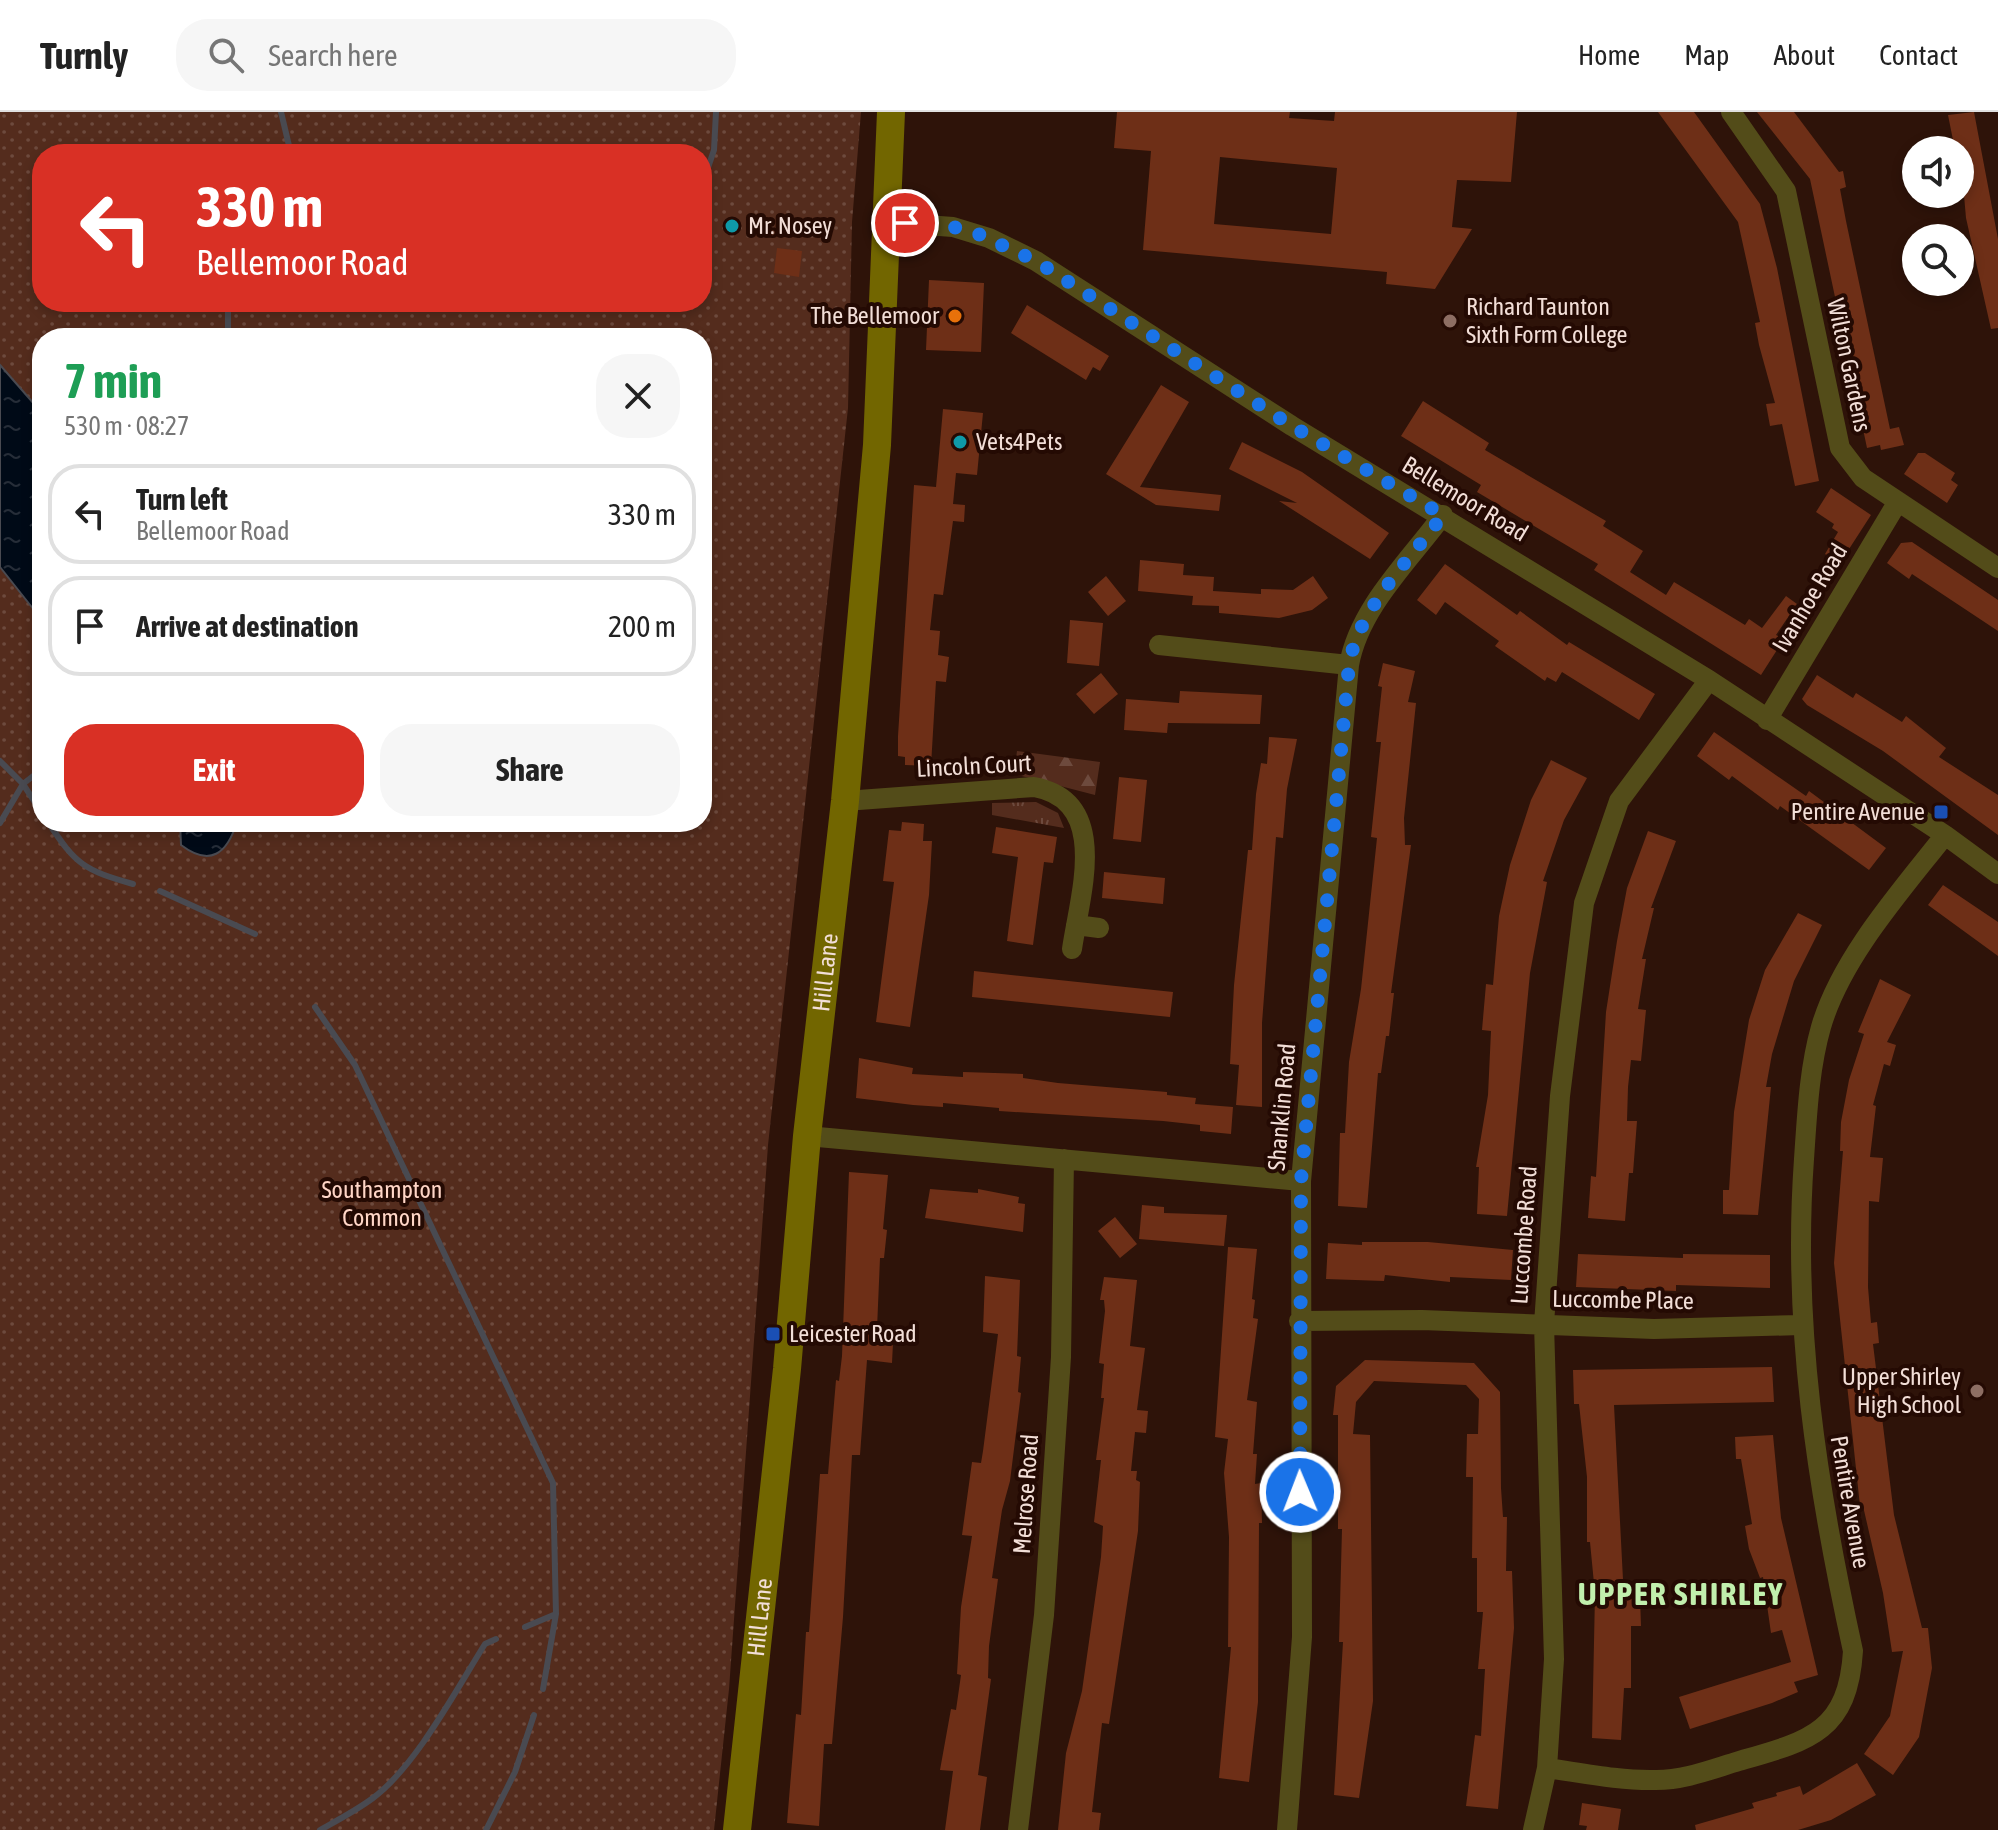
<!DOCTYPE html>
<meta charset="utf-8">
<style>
body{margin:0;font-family:"Asap Condensed",sans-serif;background:#f6f6f6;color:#222;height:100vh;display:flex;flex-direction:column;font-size:30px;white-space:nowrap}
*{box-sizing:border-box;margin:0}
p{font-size:26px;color:#767676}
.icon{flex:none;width:44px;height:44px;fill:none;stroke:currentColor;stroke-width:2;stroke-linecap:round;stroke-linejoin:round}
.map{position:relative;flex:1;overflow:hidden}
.side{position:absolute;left:32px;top:216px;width:680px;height:504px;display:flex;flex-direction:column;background:#fff;border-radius:32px;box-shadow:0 4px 12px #0003}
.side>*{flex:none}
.guide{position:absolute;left:32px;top:32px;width:680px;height:168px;border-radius:32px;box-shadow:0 4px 12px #0003;background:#d93025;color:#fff;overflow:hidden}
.tools{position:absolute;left:1902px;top:24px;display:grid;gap:16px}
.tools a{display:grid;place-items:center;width:72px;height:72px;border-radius:50%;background:#fff;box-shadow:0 4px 12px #0003;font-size:40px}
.pin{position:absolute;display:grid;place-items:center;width:68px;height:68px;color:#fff;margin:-34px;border:4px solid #fff;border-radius:50%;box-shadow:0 2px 8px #0007}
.me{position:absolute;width:88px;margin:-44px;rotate:359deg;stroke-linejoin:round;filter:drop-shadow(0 0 6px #0008)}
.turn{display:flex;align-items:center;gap:28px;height:168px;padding:0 32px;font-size:36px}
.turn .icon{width:104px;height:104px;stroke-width:2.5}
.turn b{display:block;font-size:56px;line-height:68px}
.round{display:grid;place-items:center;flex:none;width:84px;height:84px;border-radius:32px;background:#f6f6f6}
.headline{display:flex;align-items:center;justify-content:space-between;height:136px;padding:0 32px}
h1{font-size:48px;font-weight:700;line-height:60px;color:#1e9e55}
.action{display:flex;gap:16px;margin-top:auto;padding:16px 32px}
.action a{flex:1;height:92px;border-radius:32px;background:#d93025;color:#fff;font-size:32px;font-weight:700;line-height:92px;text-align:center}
.action a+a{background:#f6f6f6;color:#222}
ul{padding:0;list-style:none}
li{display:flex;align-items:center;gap:24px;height:100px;margin:0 16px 12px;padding:0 16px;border:4px solid #e0e0e0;border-radius:32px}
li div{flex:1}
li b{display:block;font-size:30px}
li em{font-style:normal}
header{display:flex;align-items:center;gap:48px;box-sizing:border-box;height:112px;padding:0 40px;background:#fff;border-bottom:2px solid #e0e0e0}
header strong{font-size:38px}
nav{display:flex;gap:44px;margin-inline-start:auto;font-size:28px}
.search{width:560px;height:72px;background:#f6f6f6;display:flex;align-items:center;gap:20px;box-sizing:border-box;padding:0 28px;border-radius:32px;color:#767676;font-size:30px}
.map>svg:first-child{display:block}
</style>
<header>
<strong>Turnly</strong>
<div class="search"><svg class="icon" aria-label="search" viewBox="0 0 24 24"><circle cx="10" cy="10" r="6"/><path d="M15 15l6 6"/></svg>Search here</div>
<nav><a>Home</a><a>Map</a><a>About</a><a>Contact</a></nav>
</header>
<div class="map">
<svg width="1998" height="1718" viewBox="0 0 1998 1718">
<defs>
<pattern id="grass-tufts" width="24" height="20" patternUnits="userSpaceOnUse" patternTransform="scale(2)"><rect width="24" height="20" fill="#542c1d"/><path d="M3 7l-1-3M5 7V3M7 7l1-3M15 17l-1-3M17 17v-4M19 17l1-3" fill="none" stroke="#6d4a3d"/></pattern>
<pattern id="forest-firs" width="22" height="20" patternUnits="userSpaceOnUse" patternTransform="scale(2)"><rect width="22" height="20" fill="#542c1d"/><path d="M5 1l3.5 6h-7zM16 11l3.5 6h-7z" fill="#6d4a3d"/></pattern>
<pattern id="park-dots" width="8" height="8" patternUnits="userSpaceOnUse" patternTransform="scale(2)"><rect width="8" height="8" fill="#542c1d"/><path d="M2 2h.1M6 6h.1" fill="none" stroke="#6d4a3d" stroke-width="1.8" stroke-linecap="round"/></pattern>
<pattern id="water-ripples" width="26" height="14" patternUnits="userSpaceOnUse" patternTransform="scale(2)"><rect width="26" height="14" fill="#000a17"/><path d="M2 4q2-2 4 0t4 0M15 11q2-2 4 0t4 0" fill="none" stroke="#262d38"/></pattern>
</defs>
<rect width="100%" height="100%" fill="#2e1309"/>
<path fill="url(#grass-tufts)" d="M1036,690l22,11 6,15 -72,-13v-12z"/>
<path fill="url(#forest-firs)" d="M1017,639l83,11 -5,33 -81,-21z"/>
<path fill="url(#park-dots)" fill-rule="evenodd" d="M0,0h861l-9,110 -4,186 -80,737 -39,544 -15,141h-714zM42,42h660v148h-660zM42,226h660v484h-660z"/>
<path fill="url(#water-ripples)" stroke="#494a51" stroke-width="2" d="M0,253l42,48v207l-42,-53z
M180,710h57c-10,32 -27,45 -56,23z"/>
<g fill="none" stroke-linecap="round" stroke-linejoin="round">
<path stroke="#494a51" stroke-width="6" d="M281,0l10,42
M702,73l12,-35 2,-38
M228,226v-36
M0,649l23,23 19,29
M48,710c28,43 36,48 85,62
M0,711l23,-39 19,-15
M160,779l95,43
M315,895l40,58 198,418 3,131 -31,13
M543,1577l13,-75
M320,1718c18,-10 37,-20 53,-32 43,-32 83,-108 112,-154l11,-5
M486,1718l29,-58 19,-57"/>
</g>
<path fill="#6e2f17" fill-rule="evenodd" d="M1117,0h173l-1,6 45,3 1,-9h182l-6,70 -54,-2 -5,47 20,2 -37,60 -49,-5 1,-12 -244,-22 8,-99 -37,-3zM1220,45l117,11 -6,66 -117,-10z
M1658,0h36l66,92 17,64 42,213 -24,5 -13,-62 -12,2 -4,-22 9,-1 -16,-58 -4,-22 5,-1 -22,-100z
M1757,0h37l45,60 4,-1 3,16 -6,2 6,32 44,208 9,-2 5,18 -23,5 -1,-5 -13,3 -57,-269z
M1974,0l24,127v89l-7,1 -25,-111 -6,-68h-5l-7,-35z
M777,136l25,3 -3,26 -25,-4z
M929,168l55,3 -3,69 -55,-2z
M1027,193l82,51 -9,15 -7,-4 -7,13 -75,-47z
M1161,273l28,17 -49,85 81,8 -2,16 -63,-6 -50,-31z
M1423,289l66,42 -4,7 121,71 -3,5 40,25 -13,21 36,23 8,-13 71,43 4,-6 13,9 24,-32 11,8 -21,31 8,4 -23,36 -167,-105 4,-6 -121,-72 4,-7 -80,-49z
M943,297l40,4 -6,62 -21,-2 -3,31 12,1 -1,17 -11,-1 -10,74 -9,-1 -4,36 10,1 -2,24 11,2 -3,25 -10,-1 -5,85 -26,-1v-8l-7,-1v-20l16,-251 22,2z
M1242,330l60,30 87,61 -19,26 -91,-58 18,2 -68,-34z
M1918,341h7l30,20 -4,7 7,5 -11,18 -43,-29z
M1831,376l40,27 -31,48 -15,-9 13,-22 -6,-4 2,-4 -18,-12z
M1912,430l86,58v31l-86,-57 -3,5 -22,-16 14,-20z
M1140,448l44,4 -1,11 31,2 -1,14 48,3v-5l32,1 20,-14 15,22 -16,12 -33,8 -60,-5v-7l-27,-1 1,-9 -55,-5z
M1445,452l72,51 3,-4 47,34 2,-3 86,52 -16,26 -77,-48 -6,10 -9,-5 -2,4 -50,-35 4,-5 -54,-39 -9,13 -19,-15z
M1106,464l20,25 -18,15 -20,-24z
M1070,508l33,3 -4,43 -32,-3z
M1383,551l32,8 -7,31 8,1 -12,115 1,27h6l-20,148h3l-5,43h-3l-5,37h-3l-11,135 -29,-2 2,-73h5l4,-71 12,-73 16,-151 -6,-1 10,-95h-5l6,-55 -4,-1z
M1101,561l17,21 -24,20 -18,-20z
M1817,563l36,23 3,-5 46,29 4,-6 40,32 -7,9 59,38v40l-115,-84 -76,-46 -5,-6z
M1180,579l82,4 -2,29 -92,-1 -1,10 -43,-3 2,-31 53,4z
M1714,620l92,64 3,-5 77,57 -17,22 -89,-64 -2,4 -46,-34 -3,4 -32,-24z
M1269,625l28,2 -10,50 -4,49 -7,-1 -14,186v84l-26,-2 3,-40 -9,-1 4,-79 14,-135h4l4,-56 5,-31 6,1z
M1551,648l36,18 -23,42 -21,61 4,1 -17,91 -23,243 -30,-2 2,-47h-3l12,-72 3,-64 -9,-1 4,-46 7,1 6,-69 11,-51 21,-65z
M1119,665l28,3 -6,62 -28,-3z
M902,710l22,2 -1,17h9l-3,54 -19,132 -34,-5 18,-140 -11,-1 6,-51 12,1z
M996,715l61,10 -4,26 -9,-1 -11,83 -26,-4 11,-84 -26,-4z
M1648,719l28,10 -25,67h3l-12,51h4l-8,50 8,1 -5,51 -10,-1 -3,27 -1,34h10l-4,52h-4l-4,48 -37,-3 3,-42 5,1 10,-165 11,-71 10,-53z
M1104,760l61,6 -2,26 -61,-6z
M1943,773l55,37v34l-70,-51z
M1798,801l24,12 -28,56 -22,73 -6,33h5l-13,128 -35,-1v-24h6l5,-78 15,-92 16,-50z
M974,859l199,21 -3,25 -198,-20z
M1880,867l31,16 -24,47 9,3 -6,21 -6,-2 -11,41 3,1 -6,51 13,1 -4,44 -10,-1 -1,86 3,36 6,-1 2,21 -6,1 21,171 28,113h6l4,40 -13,69 -26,38 -29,-21 26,-38 13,-65 -11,1 -9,-59 -20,-87h-3l-26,-243 9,-112h-3l1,-29 8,-42 15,-46 -6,-2z
M859,946l54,10 -1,6 51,3v-5l60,2v4l35,5 109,9v3l29,3 -1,6 38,3 -2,27 -31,-3v-6l-37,-4 -164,-10v-3l-56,-5v4l-30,-2 -57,-7z
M849,1060l39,3 -5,54 4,1 -3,28h-4l-3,71 5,1 -1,12 12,1 -1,20 -25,-3 -7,95h-8l-9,162 -11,127h-8l-5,82 -32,-3 9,-109 5,1 5,-83h3l11,-158h8l8,-94 3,1 3,-25z
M930,1077l48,4v-4l41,8 -1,6 7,1 -2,28 -98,-14z
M1142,1093l22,2v6l63,2 -3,31 -85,-7z
M1115,1105l22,27 -17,14 -22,-27z
M1362,1130h66l85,8 -2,30 -61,-3v5l-65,-7 -1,6 -58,-2 2,-36 34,2z
M1228,1135l29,2 -5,50 3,1 -2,18 5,1 -11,81 10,2 -4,52h4l-2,30 6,-1 1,40h-3l-1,179 -9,80 -30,-4 12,-131h-3l1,-110 -5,-64 4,-34 -13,-2z
M1578,1142l105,4v-4l87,1v33l-94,-3v6l-100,-4z
M985,1164l35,4 -3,76 4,1 -3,35 3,1 -11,88 -8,29 -10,68 6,1 -9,67 -1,32 3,1 -13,96 9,2 -7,53h-35l8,-59 -13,-1 11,-61 5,1 5,-35 -4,-1 4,-67 11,-71 -10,-1 10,-73 9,1 2,-12 15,-117 -15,-2z
M1104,1165l33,3 -7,66 15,2 -8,62 11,1 -2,22 -11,-1 -4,39h6l-1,9 4,2 -2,49 -29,193 -7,-1 -10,89 9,1 -2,17h-41l8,-77 16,-62 19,-134 2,-31 -9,-4 7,-62h-5l8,-62h-3l3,-34 -5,-1 6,-52 -1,-11h-4z
M1365,1248l109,3 26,29 1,96 2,29h4l-1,54h6l2,57 -16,181 -32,-3 9,-71 6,1 4,-67h-7l5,-57h-6v-54h-5l1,-81h-7l1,-43h11l1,-35 -13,-14 -92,-4 -18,21 -3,32 17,1 3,266 -14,97 -25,-3 9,-153h-4l3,-113h-4v-114h-5l3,-29z
M1772,1255l2,35 -160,3 10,194 16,-1 1,28h-10v62h-7l-3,52 -29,-2 3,-144 -5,-52h-3v-65l-8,-73h-5l-1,-34z
M1773,1323l8,83 37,157 -24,7 4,10 -26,11 -82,26 -11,-32 112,-35 -9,-32 -11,3 -8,-56 -3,1 -11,-29 -4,-23 7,-2 -11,-65h-5l-1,-22z
M1857,1651l19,32 -45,25 -33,10h-102l-1,-5 59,-17 -2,-5 25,-7 -1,-3 24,-7 3,9z
M1582,1691l39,6 -3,21h-32l1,-4 -8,-1z"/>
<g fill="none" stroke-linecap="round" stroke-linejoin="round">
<path stroke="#534c19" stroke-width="20" d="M1731,0l55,79 54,257 23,30 135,90
M884,110l69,5 36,11 47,23 256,165 417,254 236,155 53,39
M1159,533l190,20
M1767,608l130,-217
M845,689l189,-14c77,14 46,107 38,162
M1076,813l23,3
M807,1024l494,45
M1299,1209l123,-1 232,9 147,-4
M1547,1656c35,5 74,13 109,12 29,0 56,-11 83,-19 70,-20 109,-29 114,-110 -36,-164 -61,-325 -49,-492 3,-43 5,-90 17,-132 20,-69 80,-136 124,-192
M1018,1718l26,-215 17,-258 3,-198
M1287,1718l15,-193 -1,-456 48,-516c10,-57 60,-104 94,-150
M1533,1718l14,-62 7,-109 -10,-335 16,-228 24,-193 35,-102 90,-121"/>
<path stroke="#726600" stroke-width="28" id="s1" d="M737,1718l50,-461 20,-233 38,-335 32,-356 14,-333"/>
</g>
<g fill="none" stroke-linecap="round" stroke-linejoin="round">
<path stroke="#1a73e8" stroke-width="14" stroke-dasharray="0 25.2" d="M905,111l48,4 23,6 60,28 256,165 151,89c-34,46 -84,93 -94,150l-48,516 -1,311"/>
</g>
<g fill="#0f9aa8" stroke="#240a03" stroke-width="3">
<circle cx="732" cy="114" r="8"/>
<circle cx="960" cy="330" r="8"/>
</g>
<circle fill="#e8710a" stroke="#240a03" stroke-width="3" cx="955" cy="204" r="8"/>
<g fill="#8d6e63" stroke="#240a03" stroke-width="3">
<circle cx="1450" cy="209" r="8"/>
<circle cx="1977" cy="1279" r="8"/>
</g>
<g fill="#1a4fb4" stroke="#240a03" stroke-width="3">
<rect x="1933" y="692" width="16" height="16" rx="4"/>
<rect x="765" y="1214" width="16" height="16" rx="4"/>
</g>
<g text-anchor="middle" stroke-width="8" stroke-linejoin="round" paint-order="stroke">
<g font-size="24" fill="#f2ded7" stroke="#240a03" text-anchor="start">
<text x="748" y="122">Mr. Nosey</text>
<text x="1466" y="203">Richard Taunton<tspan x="1466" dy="28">Sixth Form College</tspan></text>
<text x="939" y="212" text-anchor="end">The Bellemoor</text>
<text x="976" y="338">Vets4Pets</text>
<text x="1925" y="708" text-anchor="end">Pentire Avenue</text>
<text x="789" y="1230">Leicester Road</text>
<text x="1961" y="1273" text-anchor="end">Upper Shirley<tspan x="1961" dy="28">High School</tspan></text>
</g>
<g font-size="24" fill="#f2ded7" stroke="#240a03">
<text transform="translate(1849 253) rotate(78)" y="8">Wilton Gardens</text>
<text transform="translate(1465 387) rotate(31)" y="8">Bellemoor Road</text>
<text transform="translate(1810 486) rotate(-59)" y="8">Ivanhoe Road</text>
<text transform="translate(974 654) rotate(-3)" y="8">Lincoln Court</text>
<text dy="8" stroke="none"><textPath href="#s1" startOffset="862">Hill Lane</textPath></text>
<text transform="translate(1282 995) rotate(-85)" y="8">Shanklin Road</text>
<text transform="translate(1524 1123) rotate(-86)" y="8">Luccombe Road</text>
<text transform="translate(1623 1188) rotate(1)" y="8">Luccombe Place</text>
<text transform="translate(1026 1382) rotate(-86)" y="8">Melrose Road</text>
<text transform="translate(1850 1390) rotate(80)" y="8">Pentire Avenue</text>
<text dy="8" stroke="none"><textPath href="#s1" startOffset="214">Hill Lane</textPath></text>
</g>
<g font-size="24" fill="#ffd6c7" stroke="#240a03">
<text x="382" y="1086">Southampton<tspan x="382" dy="28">Common</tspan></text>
</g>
<g font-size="32" font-weight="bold" letter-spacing="2" fill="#c1efad" stroke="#240a03">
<text x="1681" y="1493">UPPER SHIRLEY</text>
</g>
</g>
</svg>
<div class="tools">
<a><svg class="icon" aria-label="sound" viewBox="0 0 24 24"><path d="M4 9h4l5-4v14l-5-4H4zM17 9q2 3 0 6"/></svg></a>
<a><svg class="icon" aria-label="search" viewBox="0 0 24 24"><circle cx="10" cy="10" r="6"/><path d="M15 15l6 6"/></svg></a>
</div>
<div class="pin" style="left:905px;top:111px;background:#d93025"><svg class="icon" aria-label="arrive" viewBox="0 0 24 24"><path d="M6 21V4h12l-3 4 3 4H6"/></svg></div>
<svg class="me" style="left:1300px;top:1380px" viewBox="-20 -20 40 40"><circle r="17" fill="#1a73e8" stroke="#fff" stroke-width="3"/><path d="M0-11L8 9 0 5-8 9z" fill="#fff"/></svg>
<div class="guide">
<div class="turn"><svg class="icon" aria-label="left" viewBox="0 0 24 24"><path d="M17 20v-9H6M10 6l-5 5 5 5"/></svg><div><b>330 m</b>Bellemoor Road</div></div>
</div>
<section class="side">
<div class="headline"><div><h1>7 min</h1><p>530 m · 08:27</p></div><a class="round"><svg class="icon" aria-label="close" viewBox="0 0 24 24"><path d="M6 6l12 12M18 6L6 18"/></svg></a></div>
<ul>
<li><svg class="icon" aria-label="left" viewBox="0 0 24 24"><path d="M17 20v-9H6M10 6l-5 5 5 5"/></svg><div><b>Turn left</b><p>Bellemoor Road</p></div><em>330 m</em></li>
<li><svg class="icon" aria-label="arrive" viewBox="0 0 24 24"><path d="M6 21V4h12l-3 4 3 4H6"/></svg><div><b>Arrive at destination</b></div><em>200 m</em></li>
</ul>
<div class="action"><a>Exit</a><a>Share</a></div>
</section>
</div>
